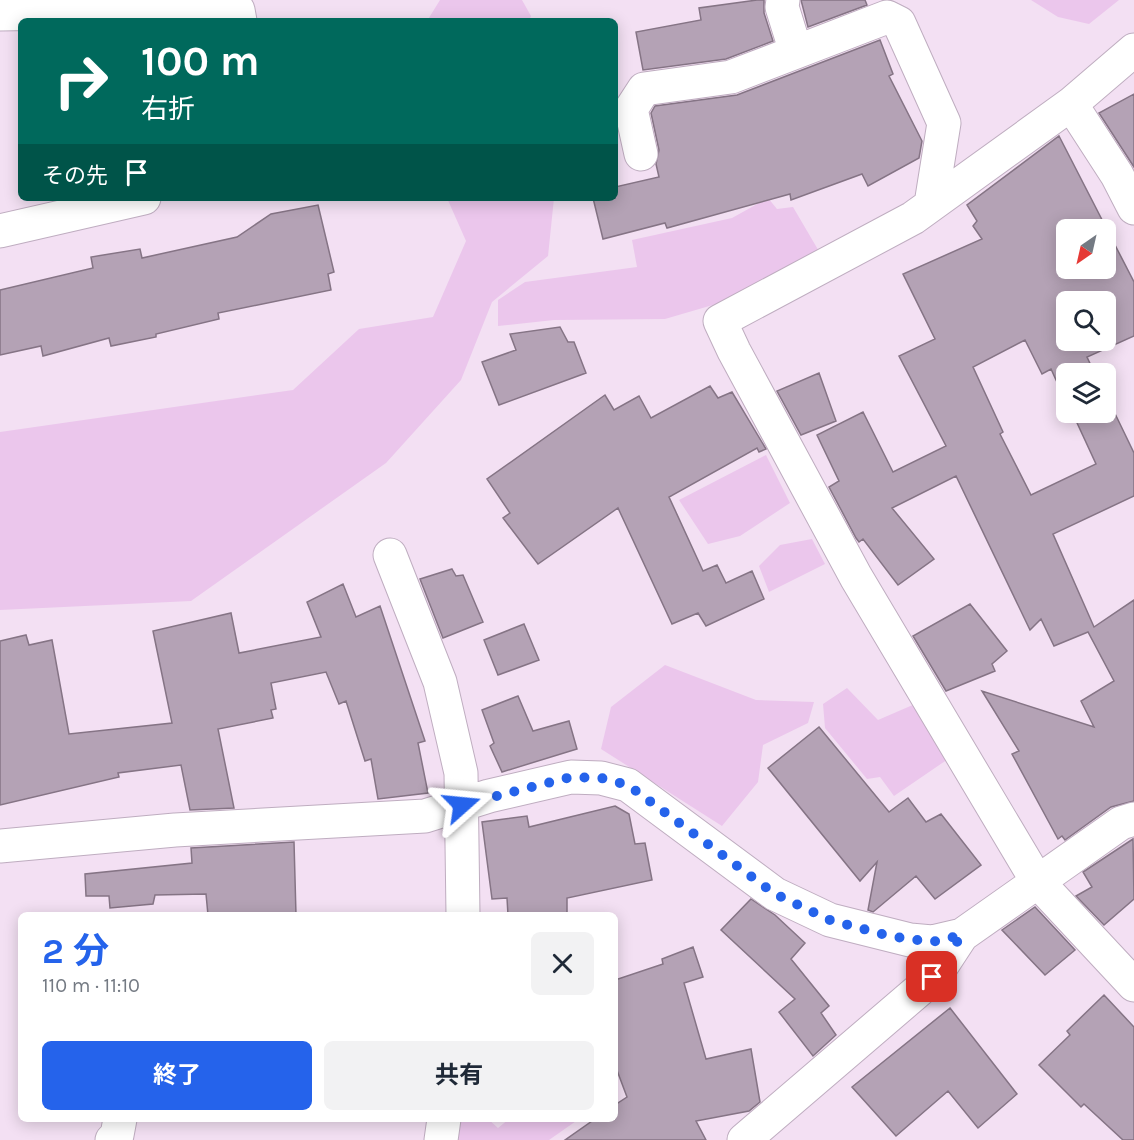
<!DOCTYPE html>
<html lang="ja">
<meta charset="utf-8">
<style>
body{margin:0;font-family:Karla,"Noto Sans JP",sans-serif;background:#f2f2f3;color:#1f2937;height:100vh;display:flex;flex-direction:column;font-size:22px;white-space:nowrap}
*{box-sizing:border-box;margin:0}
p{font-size:20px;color:#747a83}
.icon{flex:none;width:33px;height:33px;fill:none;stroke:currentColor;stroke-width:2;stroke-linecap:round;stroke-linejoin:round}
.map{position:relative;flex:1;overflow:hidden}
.sheet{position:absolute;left:18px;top:912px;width:600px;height:210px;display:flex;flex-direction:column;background:#fff;border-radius:9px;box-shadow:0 3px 15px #0003}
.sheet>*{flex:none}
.top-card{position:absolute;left:18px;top:18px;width:600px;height:183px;border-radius:9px;box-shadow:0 3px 15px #0003;background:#00695c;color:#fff;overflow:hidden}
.needle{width:39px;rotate:214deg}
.fabs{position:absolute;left:1056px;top:219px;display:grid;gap:12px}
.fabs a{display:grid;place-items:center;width:60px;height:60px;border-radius:9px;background:#fff;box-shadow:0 3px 15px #0003;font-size:30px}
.pin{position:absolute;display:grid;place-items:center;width:51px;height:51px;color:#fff;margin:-26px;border-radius:12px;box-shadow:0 3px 9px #0006}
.me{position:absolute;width:66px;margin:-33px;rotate:72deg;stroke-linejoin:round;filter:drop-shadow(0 0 4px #0008)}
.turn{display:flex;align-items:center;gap:21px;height:126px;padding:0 24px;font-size:27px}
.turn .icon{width:78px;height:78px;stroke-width:2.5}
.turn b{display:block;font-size:42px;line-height:51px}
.then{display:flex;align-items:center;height:57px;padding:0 24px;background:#0003;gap:12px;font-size:22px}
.round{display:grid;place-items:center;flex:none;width:63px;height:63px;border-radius:9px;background:#f2f2f3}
.head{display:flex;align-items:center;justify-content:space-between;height:102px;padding:0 24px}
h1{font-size:36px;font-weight:700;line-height:45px;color:#2563eb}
.primary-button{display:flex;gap:12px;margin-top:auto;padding:12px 24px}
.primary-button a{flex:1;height:69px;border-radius:9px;background:#2563eb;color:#fff;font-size:24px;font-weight:700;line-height:69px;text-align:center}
.primary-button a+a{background:#f2f2f3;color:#1f2937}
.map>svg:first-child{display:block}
</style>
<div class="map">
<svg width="1134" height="1140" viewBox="0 0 1134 1140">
<rect width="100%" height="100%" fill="#f3e0f3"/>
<path fill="#ebc6ec" d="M440,0h82l9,16 -2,5h-102z
M1031,0h88l-30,24 -31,-7z
M447,198h107l-6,58 -56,46 -31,78 -75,83 -195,138 -191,9v-178l293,-42 66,-61 74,-12 33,-76z
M768,198l9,11 16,-2 27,46 -73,42 -82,24 -111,1 -56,6v-26l27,-18 112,-15 -5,-27 100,-22z
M766,455l24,48 -50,33 -32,8 -29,-44z
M812,539l13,25 -56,28 -10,-26 21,-21z
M665,665l91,35 58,2 -6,21 -45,22 -5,37 -36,44 -121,-77 10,-42z
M847,688l31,32 37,-16 36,53 -57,39 -14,-19 -13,2 -42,-51 -2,-24z
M459,1119h29l10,9 11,-9h70l-30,21h-94z"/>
<path fill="#b4a2b5" stroke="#857485" stroke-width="1.5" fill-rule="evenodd" d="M757,0h7v13l9,28 -47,18 -83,11 -7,-38 65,-12 -2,-12z
M801,0h64l2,5 -59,22z
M880,40l13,34 -4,2 33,65 -3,17 -51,28 -6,-12 -71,26 -1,-6 -123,34 -2,-5 -62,16 -10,-41h22v-11l44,-10 -3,-13 3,-14 -8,-37 4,-7 82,-11z
M1134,94v73l-35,-54z
M1059,136l75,146v54l-47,21 8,17h-29v28l-15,-33 -9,5 -17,-34 -52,27 30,65 -3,2 31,61 65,-31 -24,-52h34v-17l28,58v43l-81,38 41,93 40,-27v201l-23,6 -46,33 -3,-4 -4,3 -46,-85 7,-3 -37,-60 112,36 -13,-26 33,-20 -26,-49 -34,14 -13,-27 -11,11 -74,-154 -64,32 42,51 -36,26 -35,-46 -4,3 -3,-4 -27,-51 10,-6 -22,-46 46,-23 30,60 53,-26 -47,-90 36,-17 -32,-65 79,-35 -9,-13 4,-5 -10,-16zM1066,230h40v38h-40zM1066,302h40v38h-40z
M318,205l16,67 -6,2 3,16 -113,23 1,6 -63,15v3l-45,9 -2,-8 -66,18 -2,-10 -41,9v-65l93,-22 -2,-11 49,-8 2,9 95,-21 34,-23z
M560,327l8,15h6l12,31 -87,32 -17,-43 34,-12 -6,-16z
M819,373l17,48 -35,14 -24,-44z
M710,386l8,12 14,-6 34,57 -7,3 -2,-4 -88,49 34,74 14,-6 9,18 26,-12 12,28 -58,27 -8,-13 -26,11 -54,-116 -80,56 -35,-46 7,-5 -23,-34 118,-84 9,15 25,-14 12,22z
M452,569l4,7 7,-1 20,47 -40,16 -23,-59z
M343,584l13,33 24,-11 45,135 -7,2 10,50 -50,6 -7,-40 -6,2 -19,-60 -7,3 -13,-32 -55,11 5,26 -5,1 2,8 -55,11 16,79 -44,2 -9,-45 -63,8 1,4 -119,28v-164l26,-6 3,10 23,-5 17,94 103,-11 -19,-92 78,-18 8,40 82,-16 -14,-35z
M970,604l37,47 -15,13 3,7 -49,20 -33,-55z
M524,624l15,36 -41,15 -14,-35z
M518,696l15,35 36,-10 8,28 -75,23 -12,-26 4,-3 -12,-33z
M819,727l70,85 19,-14 18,24 15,-8 40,51 -46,34 -19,-23 -43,36 -5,-2 9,-48 -17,19 -92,-113z
M615,806l14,8 6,30 10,-1 7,37 -85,18v17h-59l-1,-17 -15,1 -10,-77 45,-6 2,11z
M1133,839l1,60 -30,26 -28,-29 16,-9 -9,-15z
M294,842l2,73h-88l-2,-21 -51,1 -2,9 -43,4 -1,-12h-23l-1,-22 107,-11 -1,-15z
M751,899l24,16 30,28 -14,16 38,47 -8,7 15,22 -23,21 -34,-44 16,-13 -74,-69z
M1035,907l40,43 -30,25 -43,-45z
M693,947l10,30 -19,6 22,76 45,-10 9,53 -11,9 -53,10 10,19h-141l30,-21h20v-14l12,-8 -12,-32v-85l48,-16 -1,-5z
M1104,995l30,32v113h-11l-39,-36 -3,3 -42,-42 31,-30 -3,-4z
M950,1008l67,86 -39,34 -30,-37 -52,45 -44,-49z"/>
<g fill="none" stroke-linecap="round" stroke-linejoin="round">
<defs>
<path id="minor" d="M783,0l-1,7 14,45
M0,14l238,-4 2,11
M1134,50l-63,54 -158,114 -193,103 14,30 122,226 181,304 97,104
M1071,104l46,71 17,33
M641,154l-10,-45 13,-20 87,-12 156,-60 12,6 45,100 -13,81
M0,231l144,-33
M390,555l50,127 21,91 2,142
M0,846l175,-16 250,-14 64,-20 82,-19 30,1 27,7 147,109 55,26 80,20 22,2 30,-7
M112,1140l5,-5 3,-16
M441,1140l3,-21
M744,1140l175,-150 22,-23 21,-32 159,-112 13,-4"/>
</defs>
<use href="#minor" stroke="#bfadc0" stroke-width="35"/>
<use href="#minor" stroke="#fff" stroke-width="33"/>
</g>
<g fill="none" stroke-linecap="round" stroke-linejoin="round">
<path stroke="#2563eb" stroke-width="10" stroke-dasharray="0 18" d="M462,805l109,-28 30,1 27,7 147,109 55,26 59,16 43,6 30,-7 -30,42"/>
</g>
</svg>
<div class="fabs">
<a><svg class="needle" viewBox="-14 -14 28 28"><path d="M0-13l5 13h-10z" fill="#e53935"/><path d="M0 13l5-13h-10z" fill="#747a83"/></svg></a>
<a><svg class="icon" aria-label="search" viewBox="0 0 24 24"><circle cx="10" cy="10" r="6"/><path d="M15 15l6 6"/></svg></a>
<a><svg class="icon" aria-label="layers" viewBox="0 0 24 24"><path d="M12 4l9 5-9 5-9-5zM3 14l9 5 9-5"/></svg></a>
</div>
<div class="pin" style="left:932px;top:977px;background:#d93025"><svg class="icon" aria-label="arrive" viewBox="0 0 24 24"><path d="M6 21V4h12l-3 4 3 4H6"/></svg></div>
<svg class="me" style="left:462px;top:805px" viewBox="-20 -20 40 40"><path d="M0-17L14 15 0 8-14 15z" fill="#2563eb" stroke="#fff" stroke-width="4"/></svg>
<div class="top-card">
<div class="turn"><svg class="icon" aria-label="right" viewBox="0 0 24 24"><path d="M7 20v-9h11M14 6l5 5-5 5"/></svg><div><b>100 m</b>右折</div></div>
<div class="then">その先<svg class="icon" aria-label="arrive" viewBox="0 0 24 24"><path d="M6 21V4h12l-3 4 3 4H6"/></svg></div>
</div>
<section class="sheet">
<div class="head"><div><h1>2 分</h1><p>110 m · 11:10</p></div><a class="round"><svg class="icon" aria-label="close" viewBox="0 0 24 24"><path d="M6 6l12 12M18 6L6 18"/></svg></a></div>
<div class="primary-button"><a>終了</a><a>共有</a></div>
</section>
</div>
